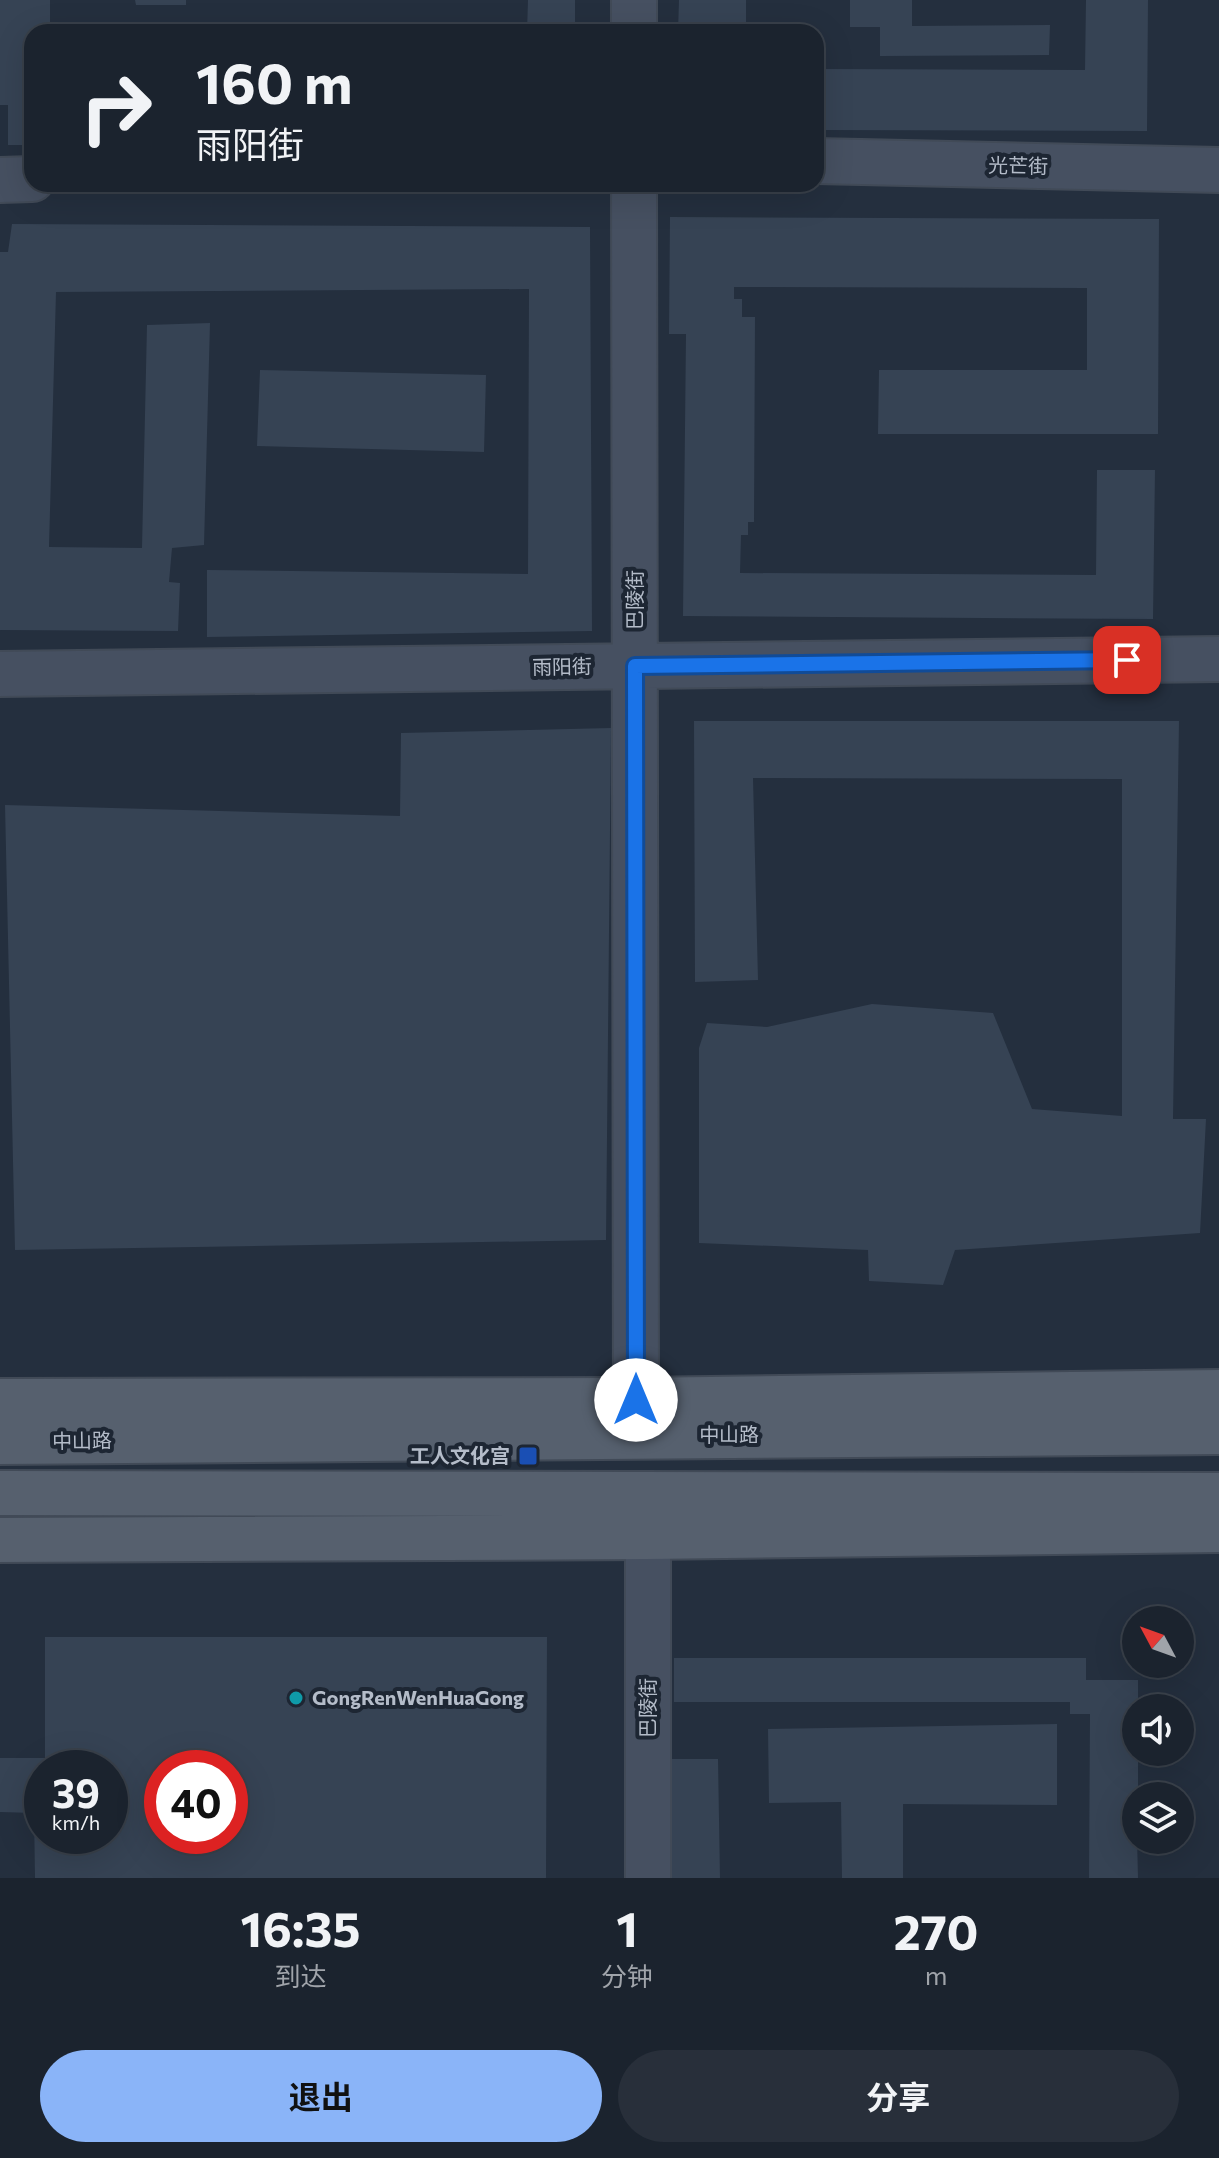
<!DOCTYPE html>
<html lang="zh">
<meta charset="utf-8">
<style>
body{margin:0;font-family:Commissioner,"Noto Sans SC",sans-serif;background:#282f3a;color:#f1f3f6;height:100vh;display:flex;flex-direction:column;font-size:30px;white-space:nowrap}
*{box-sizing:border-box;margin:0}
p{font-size:26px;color:#a0a4aa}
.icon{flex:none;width:44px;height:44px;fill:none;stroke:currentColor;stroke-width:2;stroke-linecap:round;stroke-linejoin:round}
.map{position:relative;height:1878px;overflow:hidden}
.drawer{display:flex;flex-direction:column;background:#1b232e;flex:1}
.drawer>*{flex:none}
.hud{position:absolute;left:24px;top:24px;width:800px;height:168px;border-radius:24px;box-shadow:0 8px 32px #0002,0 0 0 2px #39404a;background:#1b232e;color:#f1f3f6;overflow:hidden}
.needle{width:52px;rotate:311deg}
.buttons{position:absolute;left:1122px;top:1606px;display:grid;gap:16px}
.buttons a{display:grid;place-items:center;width:72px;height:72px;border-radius:50%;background:#1b232e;box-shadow:0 8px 32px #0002,0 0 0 2px #39404a;font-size:40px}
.speed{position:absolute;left:24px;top:1750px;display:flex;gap:16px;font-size:40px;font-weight:700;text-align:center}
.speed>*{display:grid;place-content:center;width:104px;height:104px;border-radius:50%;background:#1b232e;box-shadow:0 8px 32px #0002,0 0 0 2px #39404a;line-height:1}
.speed small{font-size:20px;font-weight:400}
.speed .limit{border:12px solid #d22;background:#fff;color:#111}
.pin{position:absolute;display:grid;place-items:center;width:68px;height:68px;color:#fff;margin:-34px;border-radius:16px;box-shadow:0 4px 12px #0006}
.me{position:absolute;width:88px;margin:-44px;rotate:0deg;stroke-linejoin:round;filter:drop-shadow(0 0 6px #0008)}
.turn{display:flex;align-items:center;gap:28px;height:168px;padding:0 40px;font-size:36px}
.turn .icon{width:104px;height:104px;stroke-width:2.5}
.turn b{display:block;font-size:56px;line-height:68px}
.eta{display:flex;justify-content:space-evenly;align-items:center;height:136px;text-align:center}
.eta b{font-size:48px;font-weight:700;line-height:56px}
.action{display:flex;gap:16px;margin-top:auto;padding:16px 40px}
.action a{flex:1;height:92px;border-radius:48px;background:#8ab4f8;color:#111;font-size:32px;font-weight:700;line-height:92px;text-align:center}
.action a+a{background:#282f3a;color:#f1f3f6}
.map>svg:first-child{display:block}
</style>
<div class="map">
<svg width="1219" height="1878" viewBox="0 0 1219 1878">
<rect width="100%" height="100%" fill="#242f3e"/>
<path fill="#364354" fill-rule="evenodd" d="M0,0h50v32h-18v113h-24v-40h-8z
M135,0h51v5h-50z
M528,0h47v32h-48z
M679,0h67v32h-68z
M850,0h62v26l138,-1 -1,30 -169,1v-29h-30z
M1086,0h62l-1,131 -331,-1v-61l269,1z
M670,217l489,2 -1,215h-280l1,-64h208v-82l-353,-1v12h8v18h13l-1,205h-6v13h-7l-1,38 356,2 1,-105h58l-2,149 -470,-3 3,-282h-17z
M12,224l578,3 2,404 -385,6v-67l321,4 1,-285 -473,3 -7,255 93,1 5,-223 63,-2 -6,222 -32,3 -3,34 11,1 -2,48 -178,-1v-378h8z
M260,370l226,5 -2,77 -227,-6z
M694,721h485l-6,398h33l-6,114 -245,17 -12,35 -74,-4 -1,-31 -169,-7v-195l8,-25 60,4 105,-23 121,9 39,96 90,7v-337l-369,-1 5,202 -63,2z
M611,728l-5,512 -591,10 -10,-445 395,11 1,-83z
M45,1637h502l-1,241h-511l-1,-65 -34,-1v-54h45zM42,1768h68v68h-68zM162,1768h68v68h-68z
M674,1658h412v22h52v28h-2v44h2v44h-2l2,82h-49l1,-164h-20v-12h-396z
M1057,1724v81l-154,-1v74h-61l-1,-76 -72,1 -1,-74z
M670,1759h48l2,119h-50z"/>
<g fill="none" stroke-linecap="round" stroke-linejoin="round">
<defs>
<path id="secondary" d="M634,0v32
M816,161l403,9
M0,180l32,-1
M634,184l2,1216
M0,674l1219,-15
M648,1878v-341"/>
<path id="primary" d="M0,1401l636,-1 583,-8
M0,1442l1219,-10
M0,1493l1219,2
M0,1540l648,-3 571,-7"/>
</defs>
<use href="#secondary" stroke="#414a57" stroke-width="48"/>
<use href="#primary" stroke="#414a57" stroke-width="48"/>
<use href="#secondary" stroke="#465061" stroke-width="44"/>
<use href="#primary" stroke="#56606e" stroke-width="44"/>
</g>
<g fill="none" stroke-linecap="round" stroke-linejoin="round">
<defs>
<path id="route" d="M636,1400l-1,-734 492,-6"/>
</defs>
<use href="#route" stroke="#114b97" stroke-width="20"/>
<use href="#route" stroke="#1a73e8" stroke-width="14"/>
</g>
<rect fill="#1a4fb4" stroke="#1d2633" stroke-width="3" x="518" y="1446" width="20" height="20" rx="4"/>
<circle fill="#0f9aa8" stroke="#1d2633" stroke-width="3" cx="296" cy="1698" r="8"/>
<g text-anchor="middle" stroke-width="8" stroke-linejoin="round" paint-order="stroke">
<g font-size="20" fill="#b4bcc9" stroke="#1d2633">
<text transform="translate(1018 166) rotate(1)" y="7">光芒街</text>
<text transform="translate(635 600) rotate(-90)" y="7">巴陵街</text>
<text transform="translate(562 667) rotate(-1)" y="7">雨阳街</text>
<text x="729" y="1442">中山路</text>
<text transform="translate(82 1441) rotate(-1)" y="7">中山路</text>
<text transform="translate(648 1708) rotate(-90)" y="7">巴陵街</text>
</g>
<g font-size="20" font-weight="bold" fill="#b4bcc9" stroke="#1d2633" text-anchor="end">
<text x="510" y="1463">工人文化宫</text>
<text x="312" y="1705" text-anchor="start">GongRenWenHuaGong</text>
</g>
</g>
</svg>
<div class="buttons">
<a><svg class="needle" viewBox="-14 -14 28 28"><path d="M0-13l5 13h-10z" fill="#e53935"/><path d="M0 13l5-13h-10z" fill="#a0a4aa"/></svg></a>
<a><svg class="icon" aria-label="sound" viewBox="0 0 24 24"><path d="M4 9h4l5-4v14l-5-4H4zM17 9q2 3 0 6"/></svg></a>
<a><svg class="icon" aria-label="layers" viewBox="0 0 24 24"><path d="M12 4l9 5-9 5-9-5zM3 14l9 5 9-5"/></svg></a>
</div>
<div class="speed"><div>39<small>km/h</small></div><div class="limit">40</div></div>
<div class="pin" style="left:1127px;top:660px;background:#d93025"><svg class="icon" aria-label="arrive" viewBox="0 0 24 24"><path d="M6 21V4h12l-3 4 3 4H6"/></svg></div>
<svg class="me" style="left:636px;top:1400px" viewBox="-20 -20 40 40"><circle r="19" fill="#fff"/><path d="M0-13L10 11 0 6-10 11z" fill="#1a73e8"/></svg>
<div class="hud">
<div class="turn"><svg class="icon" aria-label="right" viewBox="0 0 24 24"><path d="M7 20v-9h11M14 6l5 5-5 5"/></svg><div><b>160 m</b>雨阳街</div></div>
</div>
</div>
<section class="drawer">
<div class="eta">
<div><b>16:35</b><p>到达</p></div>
<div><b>1</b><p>分钟</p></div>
<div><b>270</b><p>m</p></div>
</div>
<div class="action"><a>退出</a><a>分享</a></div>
</section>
